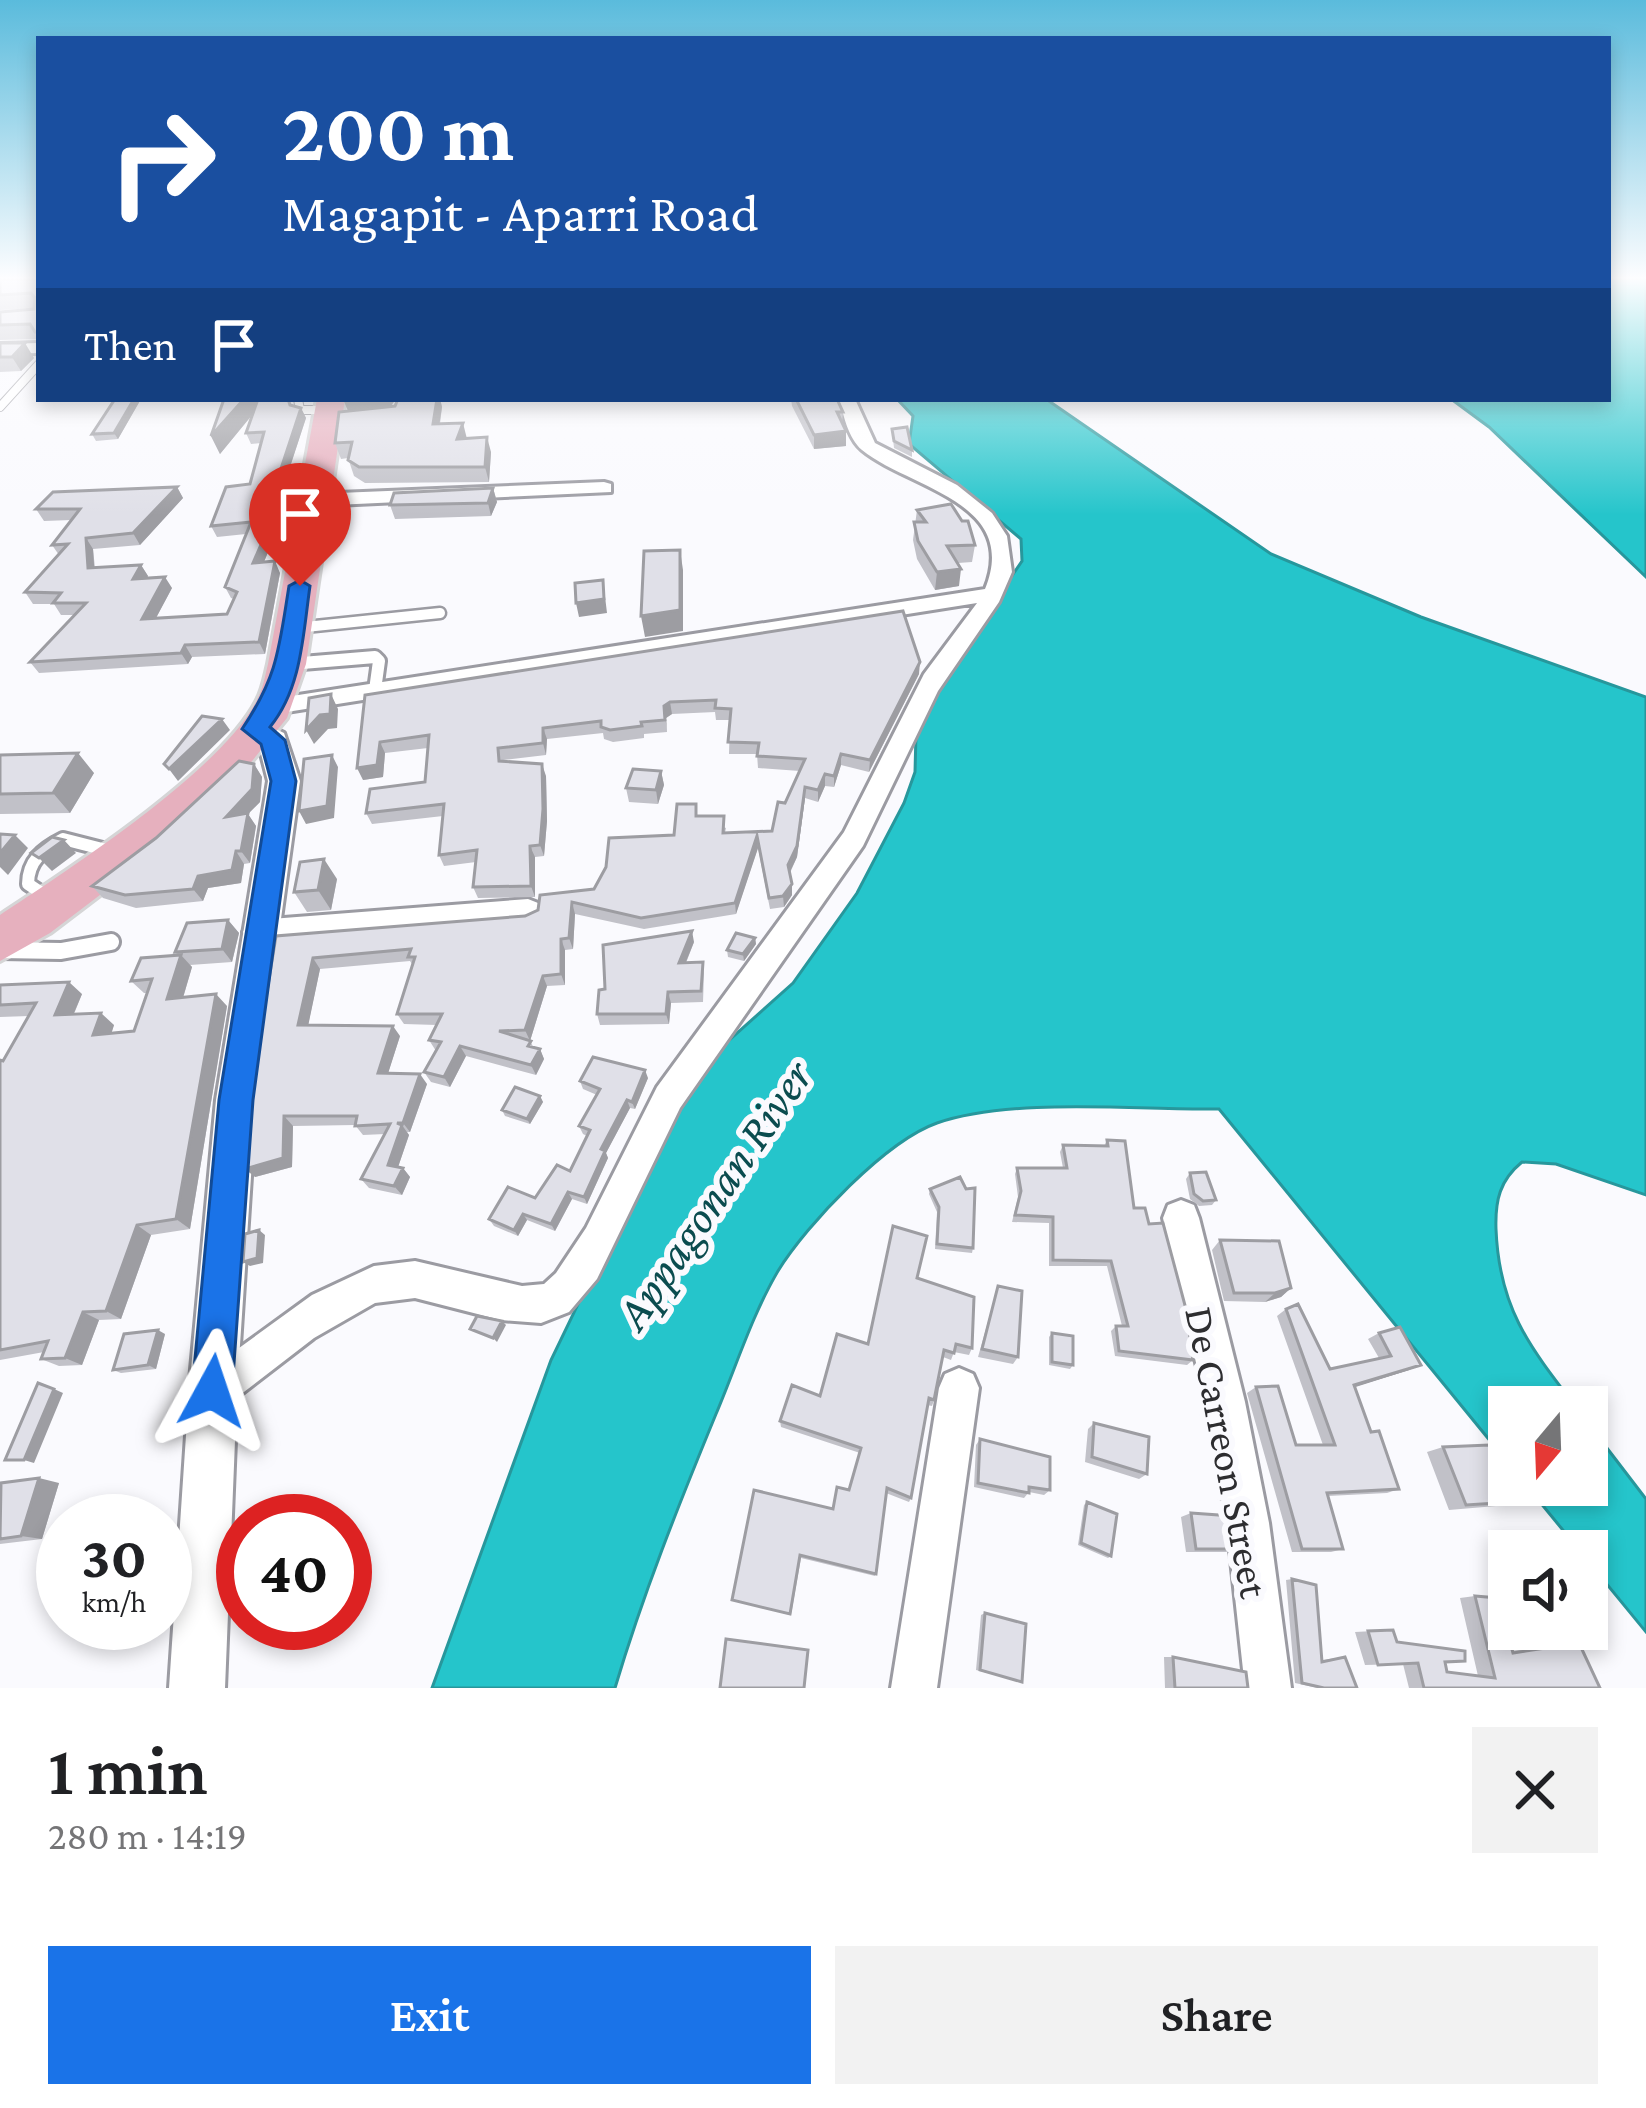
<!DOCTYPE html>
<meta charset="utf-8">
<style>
body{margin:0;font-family:"Crimson Pro",serif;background:#f2f2f2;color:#202124;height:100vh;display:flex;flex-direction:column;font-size:45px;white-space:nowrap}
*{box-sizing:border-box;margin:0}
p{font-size:39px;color:#757577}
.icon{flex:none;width:66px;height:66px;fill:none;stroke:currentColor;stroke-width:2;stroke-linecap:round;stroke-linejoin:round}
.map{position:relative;height:1688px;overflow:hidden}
.sheet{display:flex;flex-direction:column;background:#fff;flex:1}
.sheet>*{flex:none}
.banner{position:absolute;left:36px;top:36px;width:1575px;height:366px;border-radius:0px;box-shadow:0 6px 18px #0003;background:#1a4fa0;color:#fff;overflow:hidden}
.needle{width:78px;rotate:199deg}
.tools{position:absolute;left:1488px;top:1386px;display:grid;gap:24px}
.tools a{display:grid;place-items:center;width:120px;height:120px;border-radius:0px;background:#fff;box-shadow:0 6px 18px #0003;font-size:60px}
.speed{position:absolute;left:36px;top:1494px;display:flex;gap:24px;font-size:60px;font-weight:700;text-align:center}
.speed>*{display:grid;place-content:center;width:156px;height:156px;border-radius:50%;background:#fff;box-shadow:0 6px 18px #0003;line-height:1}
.speed small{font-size:30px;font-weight:400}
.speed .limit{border:18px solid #d22;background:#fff;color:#111}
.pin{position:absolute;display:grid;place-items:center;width:102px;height:102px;color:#fff;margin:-123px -51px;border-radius:50% 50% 50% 0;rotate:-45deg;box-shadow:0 0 12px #0007}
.pin .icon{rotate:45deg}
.me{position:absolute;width:132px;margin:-66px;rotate:5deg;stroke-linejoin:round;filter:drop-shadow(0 0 9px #0008)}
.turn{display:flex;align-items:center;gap:42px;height:252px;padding:0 48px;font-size:54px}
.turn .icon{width:156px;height:156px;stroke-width:2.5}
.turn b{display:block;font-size:84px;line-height:102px}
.then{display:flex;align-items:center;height:114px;padding:0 48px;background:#0003;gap:24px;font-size:45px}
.round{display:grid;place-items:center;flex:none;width:126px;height:126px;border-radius:0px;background:#f2f2f2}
.summary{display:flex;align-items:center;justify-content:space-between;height:204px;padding:0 48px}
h1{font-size:72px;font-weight:600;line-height:90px}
.button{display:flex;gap:24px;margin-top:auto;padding:24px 48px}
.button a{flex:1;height:138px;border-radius:0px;background:#1a73e8;color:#fff;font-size:48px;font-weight:600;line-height:138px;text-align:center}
.button a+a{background:#f2f2f2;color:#202124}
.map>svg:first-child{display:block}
</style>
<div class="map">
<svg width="1646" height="1688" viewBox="0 0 1646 1688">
<rect width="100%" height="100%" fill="#fafafe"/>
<path fill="#25c5cb" stroke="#27979c" stroke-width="3" d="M1608,279h38v298l-157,-150 -38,-28h157z
M897,399h149l225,155 150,63 225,80v498l-90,-31 -34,-2c-22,18 -27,38 -26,67 3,79 33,117 80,178h-67v57l-290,-355c-82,1 -207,-12 -282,14 -51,18 -130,101 -159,148 -26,44 -42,96 -62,143 -37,90 -73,180 -101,274h-183l119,-328 113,-234 33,-57 96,-86 64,-90 47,-90 11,-31 1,-38 25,-54 81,-119 -1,-22 -112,-95 4,-28z
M1587,1422l59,77v133l-59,-72v-9h-7l-54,-66h61z"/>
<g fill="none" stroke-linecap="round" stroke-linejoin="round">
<defs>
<path id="service-far3" d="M298,399l2,11h29
M0,407l39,-43"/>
<path id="service-far2" d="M296,628l144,-15"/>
<path id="service-far1" d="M290,664l85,-7 4,4 -4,29
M52,900l-24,-16c0,-23 15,-35 35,-45l51,13"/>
<path id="service" d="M0,950l61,1 50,-9"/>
<path id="minor" d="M39,343v10l-39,1v-10z
M839,399h16l20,44 82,42 35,28 15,23 5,36 -13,30 -61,89 -75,155 -183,262 -83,171 -28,33 -28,11 -40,-3 -86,-22 -40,5 -61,35 -87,67 -14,6 -14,-6 -6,-14 6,-14 113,-82 62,-29 41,-5 107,25 22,-2 12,-11 30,-45 71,-141 187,-255 80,-158 53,-71 -703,111 -8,-2 -4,-6 4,-6 719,-111c36,-88 -77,-101 -123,-139 -14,-12 -18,-34 -23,-51z
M604,482l7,2v8l-297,14 -10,-6 10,-6z
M528,899l10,4 4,8 -4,8 -10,4 -270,21 -10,-4 -5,-8 5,-8 10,-4z
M1181,1200l13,5 5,13 46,184 24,121 22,165h-46l-18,-165 -22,-121 -42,-184 5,-13z
M959,1368l14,6 6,14 -42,300h-46l48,-300 6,-14z"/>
<path id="tertiary" d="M255,719l29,14 16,48 -44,319 -19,291 -12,297h-56l20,-297 27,-291 52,-319 -9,-35 -19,-17z"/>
<path id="primary" d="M317,399h28l-39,265 -19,54 -52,64 -72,65 -113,86 -50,28v-46c68,-45 221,-144 257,-215 6,-11 8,-24 11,-36z"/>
</defs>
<use href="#service-far3" stroke="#9b9ba2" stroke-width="10"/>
<use href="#service-far2" stroke="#9b9ba2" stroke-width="15"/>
<use href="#service-far1" stroke="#9b9ba2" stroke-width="18"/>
<use href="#service" stroke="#9b9ba2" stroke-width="22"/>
<use href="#minor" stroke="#9b9ba2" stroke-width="6"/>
<use href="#tertiary" stroke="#9b9ba2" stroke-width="6"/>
<use href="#primary" stroke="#d5d5d6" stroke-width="6"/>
<use href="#service-far3" stroke="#fff" stroke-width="8"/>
<use href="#service-far2" stroke="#fff" stroke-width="10"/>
<use href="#service-far1" stroke="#fff" stroke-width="12"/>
<use href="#service" stroke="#fff" stroke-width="16"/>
<use href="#minor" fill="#fff" fill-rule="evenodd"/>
<use href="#tertiary" fill="#fff" fill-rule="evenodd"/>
<use href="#primary" fill="#e6b0be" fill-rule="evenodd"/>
</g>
<path fill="#c1c1c8" d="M0,279h39v60l-39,1v-28l34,-4 -34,2z
M0,343l34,15 -13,13 -21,1z
M115,399h26l-23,40 -22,2 -4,-7z
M224,399l77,9 5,10 -27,81 12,14 -4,21 -12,1 -11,27 16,11 -15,81 -73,3 -4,7 -149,9 -9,-11 45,-47h-14l-7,-11h-21l-8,-12 34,-37 -7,-10 19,-25 -27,1 -8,-12 141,-22 6,11 -43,47 -47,4 2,19 46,-3 7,11 -1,2 25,10 -16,30 71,-4 7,-15 -3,-1 -6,-11 21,-53 -29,3 -6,-11 39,-42 11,-41 -10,1 -5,-11 7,-19 -33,40 -9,-18z
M398,399h42l2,8 -2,17 51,28 -2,30 -124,1 -11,-7 -6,-18 -7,1 -6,-16 60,-37z
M791,399h46l6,13 -1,11 4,8v15l-32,3 -22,-43z
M892,429l20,21v7l-18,-9z
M493,488l4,14 -6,14 -96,3 -5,-14z
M917,510l58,35 -3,17 -14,1 1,23 -24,4 -18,-31 -4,-19z
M919,674l-50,98 -28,-7 -7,22 -9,-1 -7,16 -13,-4 -8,59 -7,16 2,22 -8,12 -14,2 -12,-61 -22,66 -92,15 -69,-15 -2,35 -8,1v35l-18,1 -17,55 4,7 6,1 4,10 -8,16 -70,-19 -16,31 -19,-5 -7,-10 12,-21 -7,-11 8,-15 -33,-1 -7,-10 15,-50 -2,-3 -90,8 -12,56 92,11 -12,37 39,11 -17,48h-3l2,3 -11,32 5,1 7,9 -8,18 -33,-7 -8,-9 24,-45 -22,1 -8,-10 -62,1 -1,41 -37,10 21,-241 249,-20 69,-27 80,-54 24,-19 28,12 -1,5 47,-2 28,-60 -42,-3 -1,-14h-28l1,-34h-14l-1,-8 -43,2 -6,4 1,14 -23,2v4l-31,4 -9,-3 -1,-6 -56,6 -1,16 -43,5 43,16 1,45 -3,35 -9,1v40l-57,1 -5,-11 3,-25 -32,4 -5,-11 4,-39 -71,8 -6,-11 59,-31 3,-34 -43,5 -2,24 -20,3 2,-85z
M0,755l94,18 -24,40 -70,1z
M254,764l8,13 -2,25 -12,12 8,12 -6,37 -6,1 -3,19 -33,5 -5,13 -67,7 -33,-10 -11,-12z
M661,771l3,14 -6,19 -29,-2 -3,-14z
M337,879l-6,31 -24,2 -13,-20z
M228,920l11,13 -7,29 -42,3 2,2 -9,31 44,8 -37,223 -39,6 -30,84 -22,1 -17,45 -23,1 -18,-7 3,-7 -44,8v-300l3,1 26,-45 -29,1v-32l82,9 -8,20 40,11 -3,9 23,-3 13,-38h-3l-13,-12 47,-26 -3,-3z
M755,938l1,6 -12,17 -16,-4 -1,-7z
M694,942l-8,21 17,-1 1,11 -1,29 -32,1 -2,21 -69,1 -3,-11 8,-25z
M648,1078l-13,31 -5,-1 -24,45 2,5 -21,46 -15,-5 -17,32 -28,-11 -9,16 -24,-10 -5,-7 46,-21 35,-27 17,-35 -4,-2 -4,-8 18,-31 -14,-6 -3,-8z
M540,1096l3,6 -13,22 -25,-8 -3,-6z
M1107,1140l27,68 15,16 44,136 -6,5 -72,-9 -4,-25 5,-5h6l-15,-60h-58v-43l-37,-1 6,-25 -3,-23 2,-6h46l-3,-16 3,-7 41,1z
M1190,1173l26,27 -4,5 -13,1 -9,-7 -4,-20z
M930,1189l43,59 -1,5 -37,-4 2,-37 -8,-18z
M1220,1240l71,48 -10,9 -16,5 -41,-1 -12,-51z
M917,1278l55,70 -3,7 -15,-3 -3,8 -8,-3 -9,43 -2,6 -5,-1 -16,93 -2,4 -23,-9 -10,81 -1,2 -74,-18 -10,57 -56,-14 -3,-1 101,-91 16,-19 11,-37 -79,-26 -1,-6 40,-25 48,-52z
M998,1286l20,71 -5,7 -35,-7z
M1286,1309l44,60 49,-11 -11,-19 11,-6 30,37 -55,17 17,45 28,57 -12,4 -59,3 15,53 -12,3h-39l-45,-159 9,-6 40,58h27l-46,-129z
M1052,1333l21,32 -3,4 -21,-4v-28z
M165,1334l-9,35 -35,4 -8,-3z
M1094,1423l53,51 -8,5 -54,-17 3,-33z
M980,1439l70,51 -6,5 -15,-3 -5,6 -50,-11 2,-42z
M1443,1447l70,55 -17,4 -47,4 -22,-58z
M59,1483l-17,56 -42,5v-57z
M1087,1502l24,54 -3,2 -30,-13 6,-40z
M1191,1513l45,36 -10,3h-40l-5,-35z
M1292,1579l30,81 23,-3 12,31h-39l-23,-5 -9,-103z
M1475,1596l37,55 67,-8 21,45h-191l-6,-24 -38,1 -10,-33 38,-2 4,12 48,20 2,10 31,4 -18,-78z
M985,1613l37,69 -46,-12 5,-55z
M1164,1657h9l75,31h-83z"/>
<path fill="#9d9da2" d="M25,343l9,15 -13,13 -9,-14z
M134,399h7l-23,40 -4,-6z
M244,399h14l2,6 -40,49 -9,-18z
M343,399h53l-5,7 -43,5z
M437,399h3l2,8 -5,33 -4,-16z
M301,408l5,10 -29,89 -5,-11z
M463,423l4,16h-10z
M846,431v15l-32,3v-14z
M487,437l4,15 -2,30 -4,-15z
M177,487l6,11 -43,47 -7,-12z
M493,488l4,14 -6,14 -3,-13z
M286,502l5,11 -4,21 -5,-11z
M270,524l5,11 -16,39 -6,-11z
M86,538l7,11 2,31 -7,-12z
M680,550l3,20v61l-38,6 -4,-21z
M275,561l5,12 -15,81 -6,-12z
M141,565l7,11 -8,15 -7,-12z
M961,569l-2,17 -24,4 2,-18z
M165,577l7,11 -23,43 -7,-12z
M603,580l4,33 -28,4 -3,-14z
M185,645l7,12 -4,7 -7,-11z
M920,662l-1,12 -50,98 1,-12z
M331,694l7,15 -1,19 -9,1 -14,15 -8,-14z
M670,702l2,12 -6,4 1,14 -3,-26z
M222,719l8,11 -52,51 -9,-12z
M543,728l4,11 -1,16 -3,-12z
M380,742l5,11 -2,24 -20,3 -6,-12z
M78,753l16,20 -24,40 -17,-20z
M841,754v11l-7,22v-11z
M332,755l6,12 -4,51 -28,6 -7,-13z
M254,764l8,13 -2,25 -12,12 8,12 -6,37 -9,-12 -15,-34z
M542,764l4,12 1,45 -3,35 -4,-11z
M661,771l3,14 -6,19 -2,-14z
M825,774v12l-7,16v-12z
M805,787v11l-8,59 -9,19v-11z
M15,835l13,13 -20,27 -8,-8v-14z
M757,836l1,12 -22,66 -1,-11z
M64,840l12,13 -24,18 -13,-13z
M530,846l5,11v40l-4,-11z
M236,851l8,13 -3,19 -33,5 -5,13 -10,-12 5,-13z
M324,859l13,20 -6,31 -13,-20z
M792,884v11l-8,12 -1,-11z
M572,902l3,12 -2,35 -4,-11z
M228,920l11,13 -7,29 -10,-13z
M692,931l2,11 -13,32 -2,-11z
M755,938l1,6 -12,17 -1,-7z
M561,939l4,11v35l-4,-11z
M181,955l11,12 -13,44 -12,-12z
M313,958l7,11 -14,67 -8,-11z
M543,976l4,10 -17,55 -5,-11z
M69,982l13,12 -14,33 -13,-12z
M668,992l3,11 -2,21 -3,-10z
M216,994l11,12 -37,223 -14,-10z
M101,1013l13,12 -7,22 -14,-12z
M393,1026l7,10 -15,47 -7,-10z
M460,1046l6,10 -16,31 -6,-10z
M540,1049l4,10 -8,16 -5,-10z
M645,1070l3,8 -13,31 -3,-7z
M420,1074l7,10 -17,48 -7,-9z
M540,1096l3,6 -13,22 -3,-5z
M627,1100l3,8 -24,45 2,5 -21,46 -3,-7 17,-48z
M284,1116l9,10 -1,41 -37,10 -10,-8z
M402,1125l7,10 -13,38 -8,-8z
M403,1168l7,9 -8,18 -8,-9z
M568,1192l4,7 -17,32 -4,-7z
M523,1214l4,6 -9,16 -4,-6z
M137,1225l14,10 -30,84 -15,-8z
M259,1230l6,5 -2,28 -13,3 -7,-4z
M1291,1288l-10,9 -16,5 10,-9z
M83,1312l16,8 -17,45 -17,-7z
M502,1321l4,4 -9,17 -4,-4z
M158,1330l7,4 -9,35 -8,-4z
M1421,1365l-12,5 -66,21 11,-6z
M54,1389l9,4 -29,70 -10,-3z
M39,1478l20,5 -17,56 -21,-3z"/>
<path fill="#e0e0e8" stroke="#9d9da2" stroke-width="3" d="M0,279h39v53h-4l-5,-8 -30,1v-13l34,-3 1,-11 -4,-5 -31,2z
M0,343h25l-13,14h-12z
M115,399h19l-20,34 -22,1z
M224,399h20l-33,37z
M258,399h30l2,6 11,3 -29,88 14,6 -4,21 -12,1 -17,39 22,-2 -16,81 -74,3 -4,8 -151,9 56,-59h-33l8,-10 -36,-1 43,-48 -16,1 28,-36h-44l17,-17 124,-5 -44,46 -47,5 2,30 53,-3 -8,14 32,-2 -23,42 85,-5 10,-22 -12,-5 26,-65 -40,4 15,-39 24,-3 14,-52 -18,1z
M398,399h39l-4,25 30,-1 -6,16 30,-2 -2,30h-126l-11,-7 4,-18 -17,1 4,-31 56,-6z
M796,399h41l6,13h-6l9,19 -32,4z
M907,427l5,23 -18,-9 -2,-12z
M493,488l-5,15 -98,2 4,-12z
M951,504l11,17h6l7,24 -28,1 14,23 -24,3 -19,-31 -4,-19h12l-9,-12z
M680,550v60l-39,6 3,-65z
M603,580l1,19 -28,4 -1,-20z
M903,611l17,51 -50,98 -29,-6 -7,22 -9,-2 -7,16 -13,-3 -8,59 -9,19 4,19 -9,12 -14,2 -12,-62 -22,67 -94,15 -69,-16 -3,36 -8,1v35l-18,2 -18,54 -26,1 32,10 -3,5 12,3 -9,16 -71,-19 -16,31 -20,-5 17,-30 -12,-2 13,-26h-45l18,-57h-7l3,-8 -98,9 -15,67 95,1 -15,47 42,1 -17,49h-6l5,2 -14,40 15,3 -9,18 -33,-7 29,-55 -35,2 2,-10h-73l-1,42 -38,11 6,-78 25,-155 249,-20 13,-6 2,-15 54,-6 12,-22 3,-29 65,-3 3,-31h19v12h28l-1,17 49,-2 6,-29 7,1 20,-44 -48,-3 2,-13 -31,-1 3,-33 -16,-1 1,-8 -46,2 -6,4 1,14 -24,2 1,4 -32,4 -9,-3v-6l-58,7v15l-45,5 1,13 43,3 1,45 -3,36 -10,1 1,40 -58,1 4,-37 -38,5 5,-51 -78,9 4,-24 55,-7 4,-47 -49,7 -3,23 -20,3 8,-73z
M331,694l-1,20 -10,1 -14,15 3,-32z
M202,716l20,3 -53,50 -5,-5z
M78,753l-25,40 -53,1v-39z
M332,755l-5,51 -28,5 5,-52z
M239,761l15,3 -2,25 -26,28 22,-4 -7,38h-5l-4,19 -34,6 -5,13 -68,6 -33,-9 64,-48z
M633,769l28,2 -5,19 -30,-2z
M0,834l15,1 -15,18z
M52,837l12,3 -25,18 -8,-5z
M324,859l-6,31 -24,2 6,-30z
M228,920l-6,29 -47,3 12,-29z
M692,931l-13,32 24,-1 -2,29 -33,1 -2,22h-69l2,-24 6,-1 -2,-44z
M736,933l19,5 -12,16 -16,-4z
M181,955l-14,44 49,-5 -40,225 -39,6 -31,86 -23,1 -18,46 -24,1 7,-18 -48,9v-290l3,1 33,-58 -36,2v-20l69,-3 -14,33 46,-2 -8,22 41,-4 18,-52 -21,2 10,-23z
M593,1057l52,13 -13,32 -5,-2 -26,49 4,2 -21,46 -16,-5 -17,32 -28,-10 -9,16 -25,-11 19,-32 27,11 22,-33 13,6 20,-41 -11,-4 21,-37 -20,-8z
M515,1087l25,9 -13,23 -25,-9z
M1107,1140l18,1 9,67h11l4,16 14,-1 23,86 7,51 -74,-9 -3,-25h12l-17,-65 -58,-1v-43l-38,-2 6,-24 -4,-23h50l-4,-23 45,1z
M1206,1172l10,28 -13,1 -9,-7 -4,-21z
M960,1177l6,12 9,-1 -2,60 -36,-4 2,-37 -9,-18z
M893,1226l34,10 -10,42 57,19 -2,51 -16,-4 -2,9 -10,-3 -10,50 -5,-2 -18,100 -24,-10 -11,86 -76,-19 -10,59 -58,-14 22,-110 79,19 4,-22 12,3 12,-42 -81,-27 12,-36 28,11 17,-62 31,10z
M259,1230l-2,28 -14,4 2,-28z
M1220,1240l59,1 12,47 -16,5h-41z
M998,1286l24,5 -4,66 -36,-8z
M1298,1304l32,65 61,-13 -12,-23 21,-6 21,38 -67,20 17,47 8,-1 20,58 -72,4 16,56h-41l-46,-162 22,-1 18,59h39l-49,-136z
M477,1316l25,5 -9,17 -23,-9z
M158,1330l-10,35 -35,5 11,-36z
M1052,1333l21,3v29l-21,-3z
M38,1383l16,6 -30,71h-19z
M1094,1423l55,14 -2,37 -55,-17z
M980,1439l70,18v33l-21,-3v6l-51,-10z
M1489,1445l24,57 -47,3 -23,-58z
M39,1478l-18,58 -21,3 1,-56z
M1087,1502l30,12 -6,42 -30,-13z
M1191,1513l41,3 4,33h-40z
M1292,1579l24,6 6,77 23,-5 12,31h-33l-22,-5z
M1475,1596l23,2 15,55 66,-10 21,45h-176l-6,-25 -40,2 -10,-34 25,-1 4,12 68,9v10l-20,1 2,10 48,6z
M985,1613l41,11 -4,58 -42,-12z
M726,1639l82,11 -4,38h-84z
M1173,1657l73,15 2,16h-73z"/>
<linearGradient id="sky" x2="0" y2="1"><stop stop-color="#5abbdc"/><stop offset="0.54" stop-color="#fdfdff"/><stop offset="1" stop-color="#fdfdff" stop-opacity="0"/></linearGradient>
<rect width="1646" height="515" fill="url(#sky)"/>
<path fill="#1a73e8" stroke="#114b97" stroke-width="3" d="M300,580l10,6c-7,48 -8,102 -40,141l15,13 11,41 -43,319 -21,291 -5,15 -15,5 -14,-5 -6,-15 27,-291 52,-319 -10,-37 -19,-15c36,-53 37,-81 47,-143z"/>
<g text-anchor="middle" stroke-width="12" stroke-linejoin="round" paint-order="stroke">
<g font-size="42" fill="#2d2d30" stroke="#fafafe">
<text transform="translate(1228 1452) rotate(79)" y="15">De Carreon Street</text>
</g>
<g font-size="48" font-style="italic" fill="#0b4c4f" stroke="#fafafe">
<text transform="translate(713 1194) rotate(-56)" y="17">Appagonan River</text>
</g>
</g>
</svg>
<div class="tools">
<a><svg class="needle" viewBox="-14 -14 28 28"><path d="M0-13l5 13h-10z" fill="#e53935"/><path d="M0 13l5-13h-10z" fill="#757577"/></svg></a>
<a><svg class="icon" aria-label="sound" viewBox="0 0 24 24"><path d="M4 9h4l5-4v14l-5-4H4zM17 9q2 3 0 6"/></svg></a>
</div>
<div class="speed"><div>30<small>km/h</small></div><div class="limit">40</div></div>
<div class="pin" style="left:300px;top:586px;background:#d93025"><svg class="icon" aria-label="arrive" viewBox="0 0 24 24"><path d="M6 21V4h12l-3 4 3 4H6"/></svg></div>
<svg class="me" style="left:212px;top:1391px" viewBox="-20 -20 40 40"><path d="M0-17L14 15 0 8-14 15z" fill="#1a73e8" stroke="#fff" stroke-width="4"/></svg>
<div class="banner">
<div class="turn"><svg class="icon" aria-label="right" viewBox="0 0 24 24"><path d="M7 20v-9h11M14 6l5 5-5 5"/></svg><div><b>200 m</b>Magapit - Aparri Road</div></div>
<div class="then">Then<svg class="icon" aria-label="arrive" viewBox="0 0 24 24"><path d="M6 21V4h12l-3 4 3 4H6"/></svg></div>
</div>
</div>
<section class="sheet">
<div class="summary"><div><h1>1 min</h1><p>280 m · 14:19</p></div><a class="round"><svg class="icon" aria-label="close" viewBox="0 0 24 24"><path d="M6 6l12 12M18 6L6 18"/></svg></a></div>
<div class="button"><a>Exit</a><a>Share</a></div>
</section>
